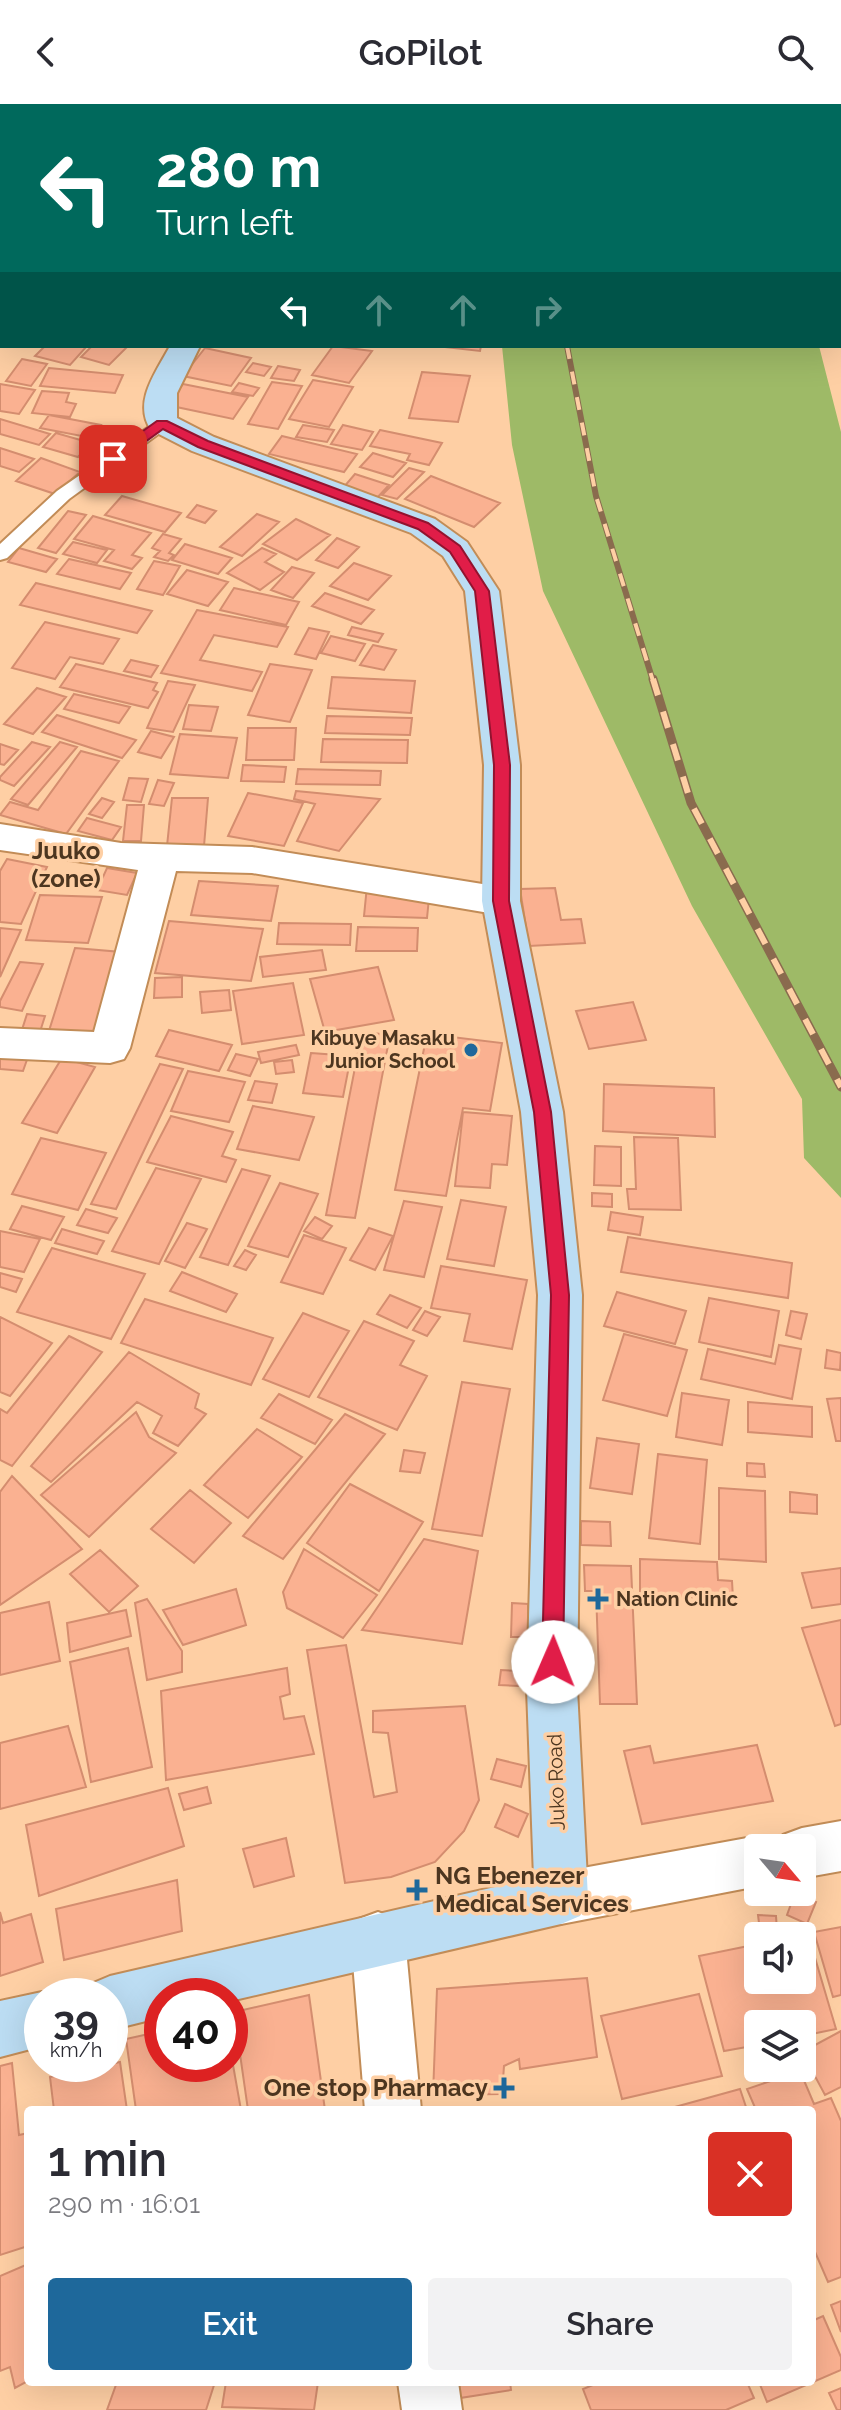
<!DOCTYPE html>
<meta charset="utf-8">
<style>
body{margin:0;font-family:Raleway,sans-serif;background:#f2f2f3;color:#2b2b33;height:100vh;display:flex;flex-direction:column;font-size:30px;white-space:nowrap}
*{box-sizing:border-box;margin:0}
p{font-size:26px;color:#7c7c81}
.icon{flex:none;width:44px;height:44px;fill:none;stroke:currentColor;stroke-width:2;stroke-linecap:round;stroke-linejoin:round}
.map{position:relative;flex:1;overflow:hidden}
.drawer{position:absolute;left:24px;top:2002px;width:792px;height:280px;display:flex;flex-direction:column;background:#fff;border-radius:8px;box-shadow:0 8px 32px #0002}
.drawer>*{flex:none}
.hud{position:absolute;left:0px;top:0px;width:842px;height:244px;box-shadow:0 8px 32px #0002;background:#00695c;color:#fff;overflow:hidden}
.needle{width:52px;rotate:119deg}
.controls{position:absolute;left:744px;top:1730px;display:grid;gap:16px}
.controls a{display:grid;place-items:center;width:72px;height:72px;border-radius:8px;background:#fff;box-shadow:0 8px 32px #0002;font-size:40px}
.speed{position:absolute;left:24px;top:1874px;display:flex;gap:16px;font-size:40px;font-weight:700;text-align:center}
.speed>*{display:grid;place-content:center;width:104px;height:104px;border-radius:50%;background:#fff;box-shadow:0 8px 32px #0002;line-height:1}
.speed small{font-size:20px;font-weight:400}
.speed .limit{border:12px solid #d22;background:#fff;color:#111}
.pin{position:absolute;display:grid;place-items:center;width:68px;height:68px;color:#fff;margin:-34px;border-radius:16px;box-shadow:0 4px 12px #0006}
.me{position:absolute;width:88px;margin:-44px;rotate:1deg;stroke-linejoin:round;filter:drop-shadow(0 0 6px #0008)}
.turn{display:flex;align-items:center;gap:28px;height:168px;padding:0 24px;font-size:36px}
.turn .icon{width:104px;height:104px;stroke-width:2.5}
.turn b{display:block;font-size:56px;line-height:68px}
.lanes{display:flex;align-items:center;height:76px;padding:0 24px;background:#0003;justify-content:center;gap:40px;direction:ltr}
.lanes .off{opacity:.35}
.round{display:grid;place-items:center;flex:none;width:84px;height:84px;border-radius:8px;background:#f2f2f3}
.overview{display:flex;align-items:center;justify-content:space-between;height:136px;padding:0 24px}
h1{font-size:48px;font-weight:600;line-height:60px}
.action{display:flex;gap:16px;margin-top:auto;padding:16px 24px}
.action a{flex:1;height:92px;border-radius:8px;background:#1e689b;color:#fff;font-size:32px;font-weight:600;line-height:92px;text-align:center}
.action a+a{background:#f2f2f3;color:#2b2b33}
header{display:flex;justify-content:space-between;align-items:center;height:104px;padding:0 24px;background:#fff;font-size:36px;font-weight:600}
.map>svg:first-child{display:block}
</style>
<header><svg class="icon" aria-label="back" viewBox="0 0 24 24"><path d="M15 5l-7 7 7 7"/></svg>GoPilot<svg class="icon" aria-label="search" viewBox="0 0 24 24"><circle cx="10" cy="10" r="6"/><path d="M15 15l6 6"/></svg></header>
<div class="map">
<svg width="841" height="2306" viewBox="0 0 841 2306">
<rect width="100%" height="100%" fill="#fecfa4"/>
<path fill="#9eba67" d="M465,0h302v2h-301z
M502,242h317l22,86v766l-37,-40 -2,-59 -110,-193 -149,-315 -31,-146z"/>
<path fill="#fab191" stroke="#d48d6f" stroke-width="2" d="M45,242h42l-17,19 -35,-9z
M92,242h36l-19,19 -28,-8z
M333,242l39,5 -23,32 -37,-8z
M436,242h45l-1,5z
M205,244l46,10 -20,28 -48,-10z
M22,255l25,5 -16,22 -25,-5z
M253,259l18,4 -7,9 -18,-4z
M278,262l22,4 -6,11 -23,-3z
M49,264l74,7 -8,18 -75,-7z
M422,268l48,4 -12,46 -49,-4z
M313,276l40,7 -24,40 -40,-8z
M272,278l30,4 -24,43 -30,-5z
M239,279l20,5 -6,8 -21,-4z
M0,280l35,6 -16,24 -19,-3z
M183,280l65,13 -15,22 -66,-14z
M42,287l27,2 -3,9 10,2 -6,13 -38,-4z
M49,311l52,10 -9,13 -52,-10z
M0,315l50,15 -11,11 -39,-11z
M303,321l31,5 -7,12 -31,-5z
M343,321l30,7 -11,18 -31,-6z
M380,326l62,13 -13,22 -22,-5 3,-6 -40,-8z
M56,329l35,10 -13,14 -35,-10z
M282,332l75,18 -13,18 -75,-18z
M0,344l34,11 -15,13 -19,-6z
M373,349l33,10 -13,14 -33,-10z
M41,354l39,14 -25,22 -39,-13z
M409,364l15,4 -27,27 -15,-4z
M355,370l34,11 -13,14 -33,-11z
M431,372l69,27 -26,24 -69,-28z
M122,392l59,17 -16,19 -60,-17z
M197,401l19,6 -11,12 -18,-6z
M68,407l18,4 -30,38 -18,-5z
M257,410l22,8 -37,34 -22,-9z
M93,412l58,17 -19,22 10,3 -10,11 -28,-8 10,-11 -40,-11z
M296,415l34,16 -33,25 -34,-16z
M163,430l18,5 -12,14 5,2 -6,6 -14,-4 6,-6 -8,-3z
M337,434l22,9 -21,21 -22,-8z
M73,438l34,8 -10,13 -34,-9z
M185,440l47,14 -14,16 -46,-14z
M19,444l38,11 -11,13 -38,-10z
M262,444l14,6 -11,8 19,10 -24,18 -33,-17z
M69,455l62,14 -11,16 -63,-15z
M154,457l26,5 -17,29 -26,-6z
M354,459l37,13 -23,24 -38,-14z
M292,463l22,6 -21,25 -22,-8z
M187,466l41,12 -20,24 -41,-12z
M36,479l116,28 -15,22 -117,-28z
M234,484l65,14 -13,23 -66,-15z
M325,489l49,17 -13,14 -49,-18z
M197,506l91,17 -11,20 -63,-12 -14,25 62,12 -10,19 -91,-18z
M45,518l74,17 -16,25 -33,-7 -15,22 -43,-11z
M352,523l31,7 -5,8 -30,-7z
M309,524l20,4 -13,27 -21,-5z
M331,532l34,8 -10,17 -34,-8z
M373,541l23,5 -12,20 -24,-5z
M131,556l27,6 -7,11 -27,-6z
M76,560l81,19 -4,7 5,2 -10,16 -88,-21z
M270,560l42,6 -22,52 -42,-7z
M332,573l83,4 -4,32 -83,-5z
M168,577l27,4 -22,47 -26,-4z
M37,584l29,9 -33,37 -29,-10z
M74,590l56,13 -11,16 -55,-14z
M189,601l29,2 -7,24 -28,-2z
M57,611l79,25 -14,18 -80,-26z
M327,612l85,2 -2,17 -85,-2z
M248,624h48l-2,32h-48z
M151,627l23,6 -13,21 -23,-6z
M180,630l57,4 -9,40 -58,-4z
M323,635l85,1 -1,23 -86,-1z
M32,638l18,5 -36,39 -14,-6v-3z
M60,638l17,5 -49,58 -17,-6z
M0,640l18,6 -14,15 -4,-1z
M81,647l38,10 -53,73 -66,-19 10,-13 28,8z
M243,661l43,2 -2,15 -43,-1z
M298,665l83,2 -1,14 -84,-1z
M129,674l19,1 -7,23 -18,-2z
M158,676l16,3 -10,23 -15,-2z
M296,687l84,8 -41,52 -42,-10 18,-37 -21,-5z
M248,689l55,10 -19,43 -56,-10z
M102,694l12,4 -12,16 -13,-4z
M172,694h36l-4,48h-37z
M127,701h17l-3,36h-18z
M87,714l34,9 -9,13 -34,-9z
M7,755l40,8 -26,57 -21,-2v-51z
M107,764l30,5 -10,22 -30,-5z
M199,777l79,5 -7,35 -80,-6z
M367,782l63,2 -3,30 -63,-2z
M555,784l6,32 20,-1 4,24 -56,3 -9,-57z
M40,791l62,2 -14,46 -62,-3z
M169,817l94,8 -12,52 -96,-8z
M279,819l72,1 -1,21 -73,-1z
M358,823l60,1 -1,23h-61z
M0,824l21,2 -21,47z
M75,844l46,4 -25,87 -48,-5z
M322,846l4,20 -63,7 -3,-20z
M20,858l23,2 -21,47 -22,-4v-6z
M378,863l16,53 -69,12 -15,-53z
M182,873v20l-28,1 1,-20z
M293,879l11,52 -62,9 -9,-53z
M229,886l2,20 -29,3 -2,-21z
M633,898l13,38 -57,9 -13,-38z
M27,910l18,2 -7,22 -18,-2z
M169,926l63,15 -13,26 -63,-15z
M362,928l28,3 -35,183 -29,-3z
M427,930l75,9 -12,68 -27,-3 -17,88 -51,-6z
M296,941l3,10 -38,8 -3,-11z
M0,946l29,4 -6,17 -23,-2z
M311,949l40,3 -8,41 -40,-4z
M236,950l22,5 -8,17 -22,-6z
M62,954l33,9 -38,66 -35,-10z
M292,956l2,12 -18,2 -2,-12z
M160,960l23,5 -67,140 -25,-5z
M188,967l57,11 -16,40 -58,-11z
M255,977l22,3 -5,19 -24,-3z
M604,980l110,4 1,49 -112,-6z
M253,1002l61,11 -15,43 -62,-11z
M463,1008l49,4 -5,49 -15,-1 -2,24 -35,-2z
M171,1012l62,16 -11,24 14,4 -10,22 -79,-20z
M634,1033l44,1 3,72 -52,-1 -2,-20h9z
M41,1034l65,15 -28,57 -66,-16z
M595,1042l26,1v39l-27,-1z
M156,1064l45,11 -42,85 -47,-13z
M242,1065l28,7 -42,89 -28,-8z
M280,1079l38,11 -30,63 -40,-11z
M592,1089l20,1v13l-20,-1z
M461,1096l45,7 -12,59 -47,-7z
M404,1097l38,6 -18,70 -40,-7z
M22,1102l42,11 -13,23 -41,-11z
M86,1105l31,9 -9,15 -31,-8z
M611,1108l32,5 -3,18 -32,-5z
M315,1113l17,9 -10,13 -18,-8z
M187,1119l20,6 -22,39 -20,-7z
M369,1124l24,8 -18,34 -25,-10z
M62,1125l42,12 -7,13 -42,-11z
M0,1127l40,8 -16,33 -24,-5z
M304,1131l42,13 -23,46 -42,-12z
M628,1133l164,26 -4,35 -167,-26z
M52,1144l93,26 -34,65 -94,-27z
M245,1146l11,5 -10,15 -12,-4z
M441,1162l86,14 -15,69 -48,-8 6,-27 -39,-6z
M182,1168l55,22 -11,18 -56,-21z
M0,1169l22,6 -6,13 -16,-5z
M617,1188l69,19 -11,33 -71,-18z
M390,1191l31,13 -14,20 -30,-14z
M709,1194l70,13 -8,46 -72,-15z
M145,1195l128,39 -22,47 -130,-42z
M425,1207l15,6 -13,19 -14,-6z
M791,1207l16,3 -6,25 -15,-4z
M303,1209l46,18 -40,66 -46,-18z
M0,1213l52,26 -42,53 -10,-4z
M364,1217l50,20 -14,24 27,11 -30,54 -79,-33z
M624,1230l63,16 -20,66 -64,-16z
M69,1232l33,16 -90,114 -12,-6v-51l7,4z
M779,1241l22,4 -9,50 -91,-20 7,-30 67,15z
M827,1246l14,3 -1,17 -15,-2z
M129,1248l70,42 -4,14 11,6 -28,32 -25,-13 9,-17 -25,-14 -86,80 -20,-16z
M462,1278l48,7 -28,147 -50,-7z
M682,1289l47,7 -7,45 -46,-8z
M279,1290l53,26 -17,24 -54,-26z
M841,1294v43h-5l-9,-42z
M748,1298l64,5v30l-64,-5z
M136,1308l13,25 27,16 -87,84 -48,-42z
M345,1310l40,20 -102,125 -40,-23z
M257,1325l45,28 -54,61 -44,-33z
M597,1334l42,6 -7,50 -42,-6z
M404,1346l21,3 -5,20 -20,-2z
M658,1350l49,6 -7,84 -51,-6z
M747,1359l17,1 1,13 -18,-1z
M12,1372l70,73 -82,56v-113z
M350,1380l73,38 -44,69 -72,-48z
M719,1384l46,3 1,71 -47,-3z
M190,1386l41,33 -37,40 -43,-34z
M790,1388l27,3v19l-27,-2z
M581,1417l29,1 1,24 -30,-1z
M424,1435l54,12 -16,93 -100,-14z
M304,1445l73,46 -34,43 -56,-30 -4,-16z
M100,1446l38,36 -29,26 -39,-38z
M640,1455l77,3 1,18 14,1 1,18 -93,-4z
M584,1461l47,1 6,138h-37l-4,-113h-11z
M841,1464v36l-29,4 -10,-35z
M236,1485l10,36 -63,20 -20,-35z
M147,1495l35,52v21l-35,8 -12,-77z
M49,1498l11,59 -60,14v-62z
M512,1499l16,1v33h-17z
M126,1506l5,26 -61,16 -3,-29z
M841,1516v104l-6,2 -33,-98z
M346,1541l28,152 23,-5 -9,-59 -15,-1v-21l92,-5 14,94 -15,31 -29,31 -44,15 -46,6 -38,-233z
M128,1544l24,119 -61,15 -21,-120z
M287,1564l3,26 -10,3 4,22 20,-3 10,38 -148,26 -5,-89z
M501,1566l18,1 -1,15 -19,-1z
M68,1622l18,61 -86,22v-66z
M757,1641l16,56 -131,23 -18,-73 26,-5 4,17z
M497,1655l29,7 -5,21 -30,-8z
M207,1683l4,16 -27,7 -5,-16z
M168,1684l16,58 -145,50 -13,-71z
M505,1700l23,10 -10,23 -23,-10z
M286,1734l8,38 -40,11 -11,-38z
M177,1776l5,51 -118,29 -8,-51z
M795,1789l21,9 -9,22 -20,-9z
M0,1808l3,11 28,-9 12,48 -43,14z
M758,1811l18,1 1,15h-17z
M841,1823v68l-8,2 -19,-65z
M808,1830l28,95 -34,7v-12h-44v21l-34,6 -25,-95 59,-12v36h44v-44h-2z
M587,1874l10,79 -77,12 -1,-10 -15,7 -2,28 -69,1 4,-106z
M699,1890l23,82 -100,23 -21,-83z
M309,1891l16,115h-77l-14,-98z
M162,1927v33h68v-16l11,62h-105l-10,-71z
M841,1927v56l-16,8 -23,-43z
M120,1958l7,48h-73l-4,-33z
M12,1959l7,72 9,-2v113l-28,9v-189z
M800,1967l14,33 17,-6 10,23v156l-13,5 -16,-37v-135h-56l-9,-21z
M740,1985l7,21h-83z
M28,2160v117l-13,7 -5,-21 -10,4v-95z
M841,2197v31l-10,-27z
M823,2212l18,41v13l-74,32 -8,-20h53v-61z
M117,2278h98l-9,28h-99z
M226,2278h92l-4,28 -92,-3z
M458,2278h52l1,8 -51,8z
M600,2278h147l7,16 -28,12h-135l-8,-21z
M841,2284v22h-4l-8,-17z"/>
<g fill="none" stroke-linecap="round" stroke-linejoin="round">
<defs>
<path id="lane" d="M557,0h14l1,2h-14z
M162,314l6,1 3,4 -3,4 -99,72 -62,59 -7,2v-16l57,-53z"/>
<path id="street" d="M0,720l121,19 131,4 249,40 14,4 5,10 -5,10 -14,4 -249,-42 -76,-2 -46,177 -6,11 -14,4 -110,-5v-30l94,4 44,-162 -138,-20z
M841,1717v50l-39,7v-30h-44v38l-197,38 -19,-8 -8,-18 8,-18 19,-8 197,-36 19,7 1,4 5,-12 19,-7z
M378,1808l19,7 8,19 16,172h-56l-14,-172 8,-19z
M398,2278h60l4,28h-60z"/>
<path id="secondary" d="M168,0h28l2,2h-28z
M170,242h30l-23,47v25l37,19 221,82 32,23 32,49 21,174v136l43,211 19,183 -5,394 11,209 -8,18 -19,8 -331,77v-5h-68v21l-52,13v-34h-24l5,-12 19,-8 424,-98 -7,-189 11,-394 -17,-183 -39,-211 2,-136 -19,-174 -22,-35 -32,-23 -219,-82 -41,-21c-19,-28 6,-59 19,-84z
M42,1888l11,4h-11v50l-42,11v-56z"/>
<path id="highway" d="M773,0h28v2h-28z
M840,186h1v22h-1z"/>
</defs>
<use href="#lane" stroke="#c28c57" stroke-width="4"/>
<use href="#street" stroke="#c28c57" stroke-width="4"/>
<use href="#secondary" stroke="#c28c57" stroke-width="4"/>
<use href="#highway" stroke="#307097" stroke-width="4"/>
<use href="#lane" fill="#fff" fill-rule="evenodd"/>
<use href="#street" fill="#fff" fill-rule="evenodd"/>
<use href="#secondary" fill="#bcddf3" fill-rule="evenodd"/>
<use href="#highway" fill="#208fd7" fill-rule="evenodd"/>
<defs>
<path id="rail-far1" d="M567,242l29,150 57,185"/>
<path id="rail" d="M653,575l38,124 150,284"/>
</defs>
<use href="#rail-far1" stroke="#8a6b4e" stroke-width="6"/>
<use href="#rail" stroke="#8a6b4e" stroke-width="9"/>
<use href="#rail-far1" stroke="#fecfa4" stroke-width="4" stroke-dasharray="13" stroke-linecap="butt"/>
<use href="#rail" stroke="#fecfa4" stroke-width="6" stroke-dasharray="17" stroke-linecap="butt"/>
</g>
<path fill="#e11d48" stroke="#92132f" stroke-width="2" d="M157,317h10l41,20 220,82 32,23 29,45 21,174 -1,136 42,211 18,183 -6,367 -3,6 -7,3 -8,-3 -3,-6 9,-367 -17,-183 -41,-211 1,-136 -19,-174 -25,-39 -32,-23 -220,-82 -35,-18 -45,33h-10v-6z"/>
<g fill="#1e689b" stroke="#fecfa4" stroke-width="3">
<circle cx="471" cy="946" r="8"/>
<path d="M594 1483h8v8h8v8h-8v8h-8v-8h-8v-8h8z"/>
<path d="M413 1774h8v8h8v8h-8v8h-8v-8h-8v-8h8z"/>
<path d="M500 1972h8v8h8v8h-8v8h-8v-8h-8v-8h8z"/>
</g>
<g text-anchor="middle" stroke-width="7" stroke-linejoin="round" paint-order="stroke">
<g font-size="20" font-weight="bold" fill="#4d3620" stroke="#fecfa4" text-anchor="end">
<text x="455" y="941">Kibuye Masaku<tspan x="455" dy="23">Junior School</tspan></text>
<text x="616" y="1502" text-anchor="start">Nation Clinic</text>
</g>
<g font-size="20" fill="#4d3620" stroke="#fecfa4">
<text transform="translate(556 1678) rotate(-92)" y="7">Juko Road</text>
</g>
<g font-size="24" font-weight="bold" fill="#4d3620" stroke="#fecfa4">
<text x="66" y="755">Juuko<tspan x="66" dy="28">(zone)</tspan></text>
</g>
<g font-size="24" font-weight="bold" fill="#4d3620" stroke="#fecfa4" text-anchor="start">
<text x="435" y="1780">NG Ebenezer<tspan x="435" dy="28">Medical Services</tspan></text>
<text x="488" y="1992" text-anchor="end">One stop Pharmacy</text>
</g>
</g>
</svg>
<div class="controls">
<a><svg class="needle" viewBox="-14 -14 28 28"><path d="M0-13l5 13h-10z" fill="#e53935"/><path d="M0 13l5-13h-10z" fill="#7c7c81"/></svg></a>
<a><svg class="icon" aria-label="sound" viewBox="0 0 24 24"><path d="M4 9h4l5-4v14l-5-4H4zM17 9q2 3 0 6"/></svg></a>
<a><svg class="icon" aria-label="layers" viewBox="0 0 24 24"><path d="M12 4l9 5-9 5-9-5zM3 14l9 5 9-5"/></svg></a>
</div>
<div class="speed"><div>39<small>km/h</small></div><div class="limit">40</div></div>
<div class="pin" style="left:113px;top:355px;background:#d93025"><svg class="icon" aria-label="arrive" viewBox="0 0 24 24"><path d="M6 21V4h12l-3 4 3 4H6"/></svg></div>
<svg class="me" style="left:553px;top:1558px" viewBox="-20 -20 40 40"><circle r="19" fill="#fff"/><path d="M0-13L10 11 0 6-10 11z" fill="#e11d48"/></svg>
<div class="hud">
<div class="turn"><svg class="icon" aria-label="left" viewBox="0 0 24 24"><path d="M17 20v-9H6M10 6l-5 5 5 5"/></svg><div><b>280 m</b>Turn left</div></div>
<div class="lanes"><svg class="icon" aria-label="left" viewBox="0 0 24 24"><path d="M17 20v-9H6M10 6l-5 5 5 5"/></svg><svg class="icon off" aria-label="ahead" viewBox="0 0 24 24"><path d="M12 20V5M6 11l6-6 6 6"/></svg><svg class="icon off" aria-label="ahead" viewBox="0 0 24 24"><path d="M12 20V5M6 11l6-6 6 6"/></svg><svg class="icon off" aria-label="right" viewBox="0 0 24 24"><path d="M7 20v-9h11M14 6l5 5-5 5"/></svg></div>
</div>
<section class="drawer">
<div class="overview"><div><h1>1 min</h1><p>290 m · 16:01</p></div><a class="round" style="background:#d93025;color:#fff"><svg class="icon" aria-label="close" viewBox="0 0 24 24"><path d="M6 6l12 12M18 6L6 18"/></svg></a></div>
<div class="action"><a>Exit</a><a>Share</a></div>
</section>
</div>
